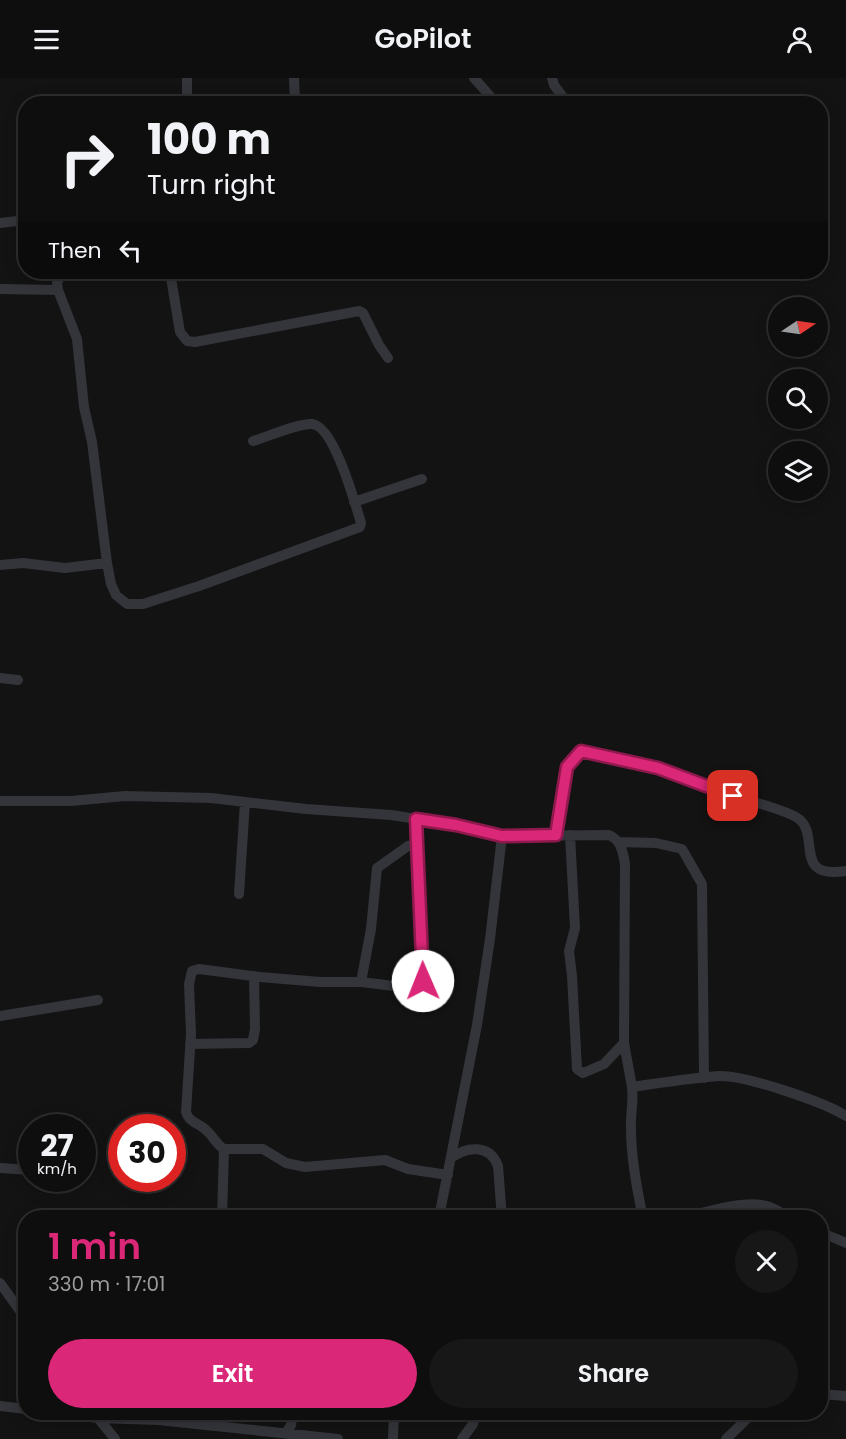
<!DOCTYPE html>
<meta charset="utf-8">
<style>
body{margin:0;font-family:Poppins,sans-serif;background:#171718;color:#f1f3f6;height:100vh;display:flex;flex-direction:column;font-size:22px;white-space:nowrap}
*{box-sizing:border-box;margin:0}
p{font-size:20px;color:#9b9c9e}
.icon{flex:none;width:33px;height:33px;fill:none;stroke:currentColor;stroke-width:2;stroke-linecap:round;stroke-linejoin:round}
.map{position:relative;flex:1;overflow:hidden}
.details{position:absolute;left:18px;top:1132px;width:810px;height:210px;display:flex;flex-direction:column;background:#0e0e0f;border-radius:24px;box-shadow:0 3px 15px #0003,0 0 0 2px #2e2e2f}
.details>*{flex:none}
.top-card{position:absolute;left:18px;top:18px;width:810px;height:183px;border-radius:24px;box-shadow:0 3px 15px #0003,0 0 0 2px #2e2e2f;background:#0e0e0f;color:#f1f3f6;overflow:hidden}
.needle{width:39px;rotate:77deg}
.controls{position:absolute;left:768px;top:219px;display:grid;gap:12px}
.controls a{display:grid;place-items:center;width:60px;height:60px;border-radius:50%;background:#0e0e0f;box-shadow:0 3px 15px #0003,0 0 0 2px #2e2e2f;font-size:30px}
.speed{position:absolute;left:18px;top:1036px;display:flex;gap:12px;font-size:30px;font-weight:700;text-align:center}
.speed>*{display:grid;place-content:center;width:78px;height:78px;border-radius:50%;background:#0e0e0f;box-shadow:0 3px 15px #0003,0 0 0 2px #2e2e2f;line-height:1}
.speed small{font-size:15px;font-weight:400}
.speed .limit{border:9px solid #d22;background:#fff;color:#111}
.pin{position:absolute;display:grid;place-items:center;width:51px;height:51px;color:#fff;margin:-26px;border-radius:12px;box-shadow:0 3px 9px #0006}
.me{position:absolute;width:66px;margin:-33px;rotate:359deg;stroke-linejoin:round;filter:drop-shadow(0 0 4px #0008)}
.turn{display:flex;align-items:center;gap:21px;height:126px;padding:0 30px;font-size:27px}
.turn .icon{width:78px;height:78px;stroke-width:2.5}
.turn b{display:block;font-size:42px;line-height:51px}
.then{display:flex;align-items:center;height:57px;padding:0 30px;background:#0003;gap:12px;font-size:22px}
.round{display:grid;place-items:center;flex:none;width:63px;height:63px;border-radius:32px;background:#171718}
.head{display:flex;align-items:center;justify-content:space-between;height:102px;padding:0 30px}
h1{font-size:36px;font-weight:600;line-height:45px;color:#db2777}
.button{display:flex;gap:12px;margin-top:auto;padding:12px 30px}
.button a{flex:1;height:69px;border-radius:36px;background:#db2777;color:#fff;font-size:24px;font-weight:600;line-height:69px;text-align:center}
.button a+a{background:#171718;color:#f1f3f6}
header{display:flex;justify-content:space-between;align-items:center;height:78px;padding:0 30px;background:#0e0e0f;font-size:27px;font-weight:600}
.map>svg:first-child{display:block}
</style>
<header><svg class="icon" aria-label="menu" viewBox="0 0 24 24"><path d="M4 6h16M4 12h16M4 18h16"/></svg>GoPilot<svg class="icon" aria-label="person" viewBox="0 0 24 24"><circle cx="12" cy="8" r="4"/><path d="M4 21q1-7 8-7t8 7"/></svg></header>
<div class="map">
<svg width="846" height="1361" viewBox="0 0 846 1361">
<rect width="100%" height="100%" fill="#131314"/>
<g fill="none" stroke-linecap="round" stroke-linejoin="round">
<path stroke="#33353a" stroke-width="10" d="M294,0l1,26
M474,0l23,26
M552,0l2,7 14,19
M187,26v-26
M0,145l26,-3
M62,194l-5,11 1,7 19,49 7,68 8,35 15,121 4,21 5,11 11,9h16l56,-18 161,-59 1,-4c-6,-20 -27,-97 -49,-99 -13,-1 -45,13 -59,17
M170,194l10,60 7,9 8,1 164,-31 4,2 16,32 9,13
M0,211l58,1
M354,424l68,-23
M0,487l23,-2 42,5 42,-5
M0,600l18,2
M0,723h71l54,-5 86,2 95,11 85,6 65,10 46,11 -12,103 -13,86 -36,182v11
M556,757l11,-68 14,-16c25,6 51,10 76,17 25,8 49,19 74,27 19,7 47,12 65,22 27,15 -6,63 50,54
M570,757l5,93 -6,23 3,25 5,93 6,4 21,-9 20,-21
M502,758l107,-1c12,5 14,17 16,29l-1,179 8,44
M619,764l37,1 26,6 20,35 2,194
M239,816l6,-92
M361,904l50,6h8l3,-3v-44l-6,-122
M0,938l98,-16
M190,966l59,-1 4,-3 2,-11 -1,-53
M224,1071h39l23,14 19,4 80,-7 23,9 40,6
M451,1080c16,-12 39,-14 47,8l4,52
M0,1090l32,2
M222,1140l2,-69c-8,-5 -10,-12 -17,-18 -7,-8 -18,-8 -21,-19l5,-78 -2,-50 3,-13 7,-2 61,8 60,5h41l10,-53 6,-61 31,-22 10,-2
M643,1140c-6,-28 -12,-60 -12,-89 -1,-14 3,-27 1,-42 28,-4 58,-9 87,-11 26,-1 105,26 127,40
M678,1140c26,-4 67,-20 92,-11 7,3 14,7 21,11
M820,1154l26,11
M0,1205l26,36
M820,1316l26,2
M0,1328l26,3
M61,1335l37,5 60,2 180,19
M98,1340l17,21
M218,1348v-13
M286,1355l5,-8 2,-12
M393,1361l1,-26
M462,1361l11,-15 3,-11
M726,1361l27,-26"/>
</g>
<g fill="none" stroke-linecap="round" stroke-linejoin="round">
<defs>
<path id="route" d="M423,903l-7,-162 40,6 46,11 54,-1 11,-68 14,-16 77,17 75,28"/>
</defs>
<use href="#route" stroke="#8e194d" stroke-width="15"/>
<use href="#route" stroke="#db2777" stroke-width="10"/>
</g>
</svg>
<div class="controls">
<a><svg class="needle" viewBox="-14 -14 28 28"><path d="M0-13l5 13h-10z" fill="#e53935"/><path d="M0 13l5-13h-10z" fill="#9b9c9e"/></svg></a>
<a><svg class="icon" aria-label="search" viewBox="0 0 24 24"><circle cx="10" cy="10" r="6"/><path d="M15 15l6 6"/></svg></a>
<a><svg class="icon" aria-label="layers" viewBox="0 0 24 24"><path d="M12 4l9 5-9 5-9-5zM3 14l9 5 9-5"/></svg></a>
</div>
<div class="speed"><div>27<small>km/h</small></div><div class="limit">30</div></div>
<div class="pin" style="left:733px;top:718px;background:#d93025"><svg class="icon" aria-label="arrive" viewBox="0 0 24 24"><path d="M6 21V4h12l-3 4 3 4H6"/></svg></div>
<svg class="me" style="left:423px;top:903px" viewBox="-20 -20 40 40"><circle r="19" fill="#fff"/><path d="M0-13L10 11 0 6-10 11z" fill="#db2777"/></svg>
<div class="top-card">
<div class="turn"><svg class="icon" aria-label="right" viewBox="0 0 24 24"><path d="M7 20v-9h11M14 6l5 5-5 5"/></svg><div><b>100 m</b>Turn right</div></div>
<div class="then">Then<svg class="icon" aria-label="left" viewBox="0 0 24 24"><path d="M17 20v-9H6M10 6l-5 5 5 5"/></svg></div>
</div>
<section class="details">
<div class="head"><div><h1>1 min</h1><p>330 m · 17:01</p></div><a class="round"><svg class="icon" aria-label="close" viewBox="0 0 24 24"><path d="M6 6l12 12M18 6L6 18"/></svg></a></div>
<div class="button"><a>Exit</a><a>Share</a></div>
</section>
</div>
